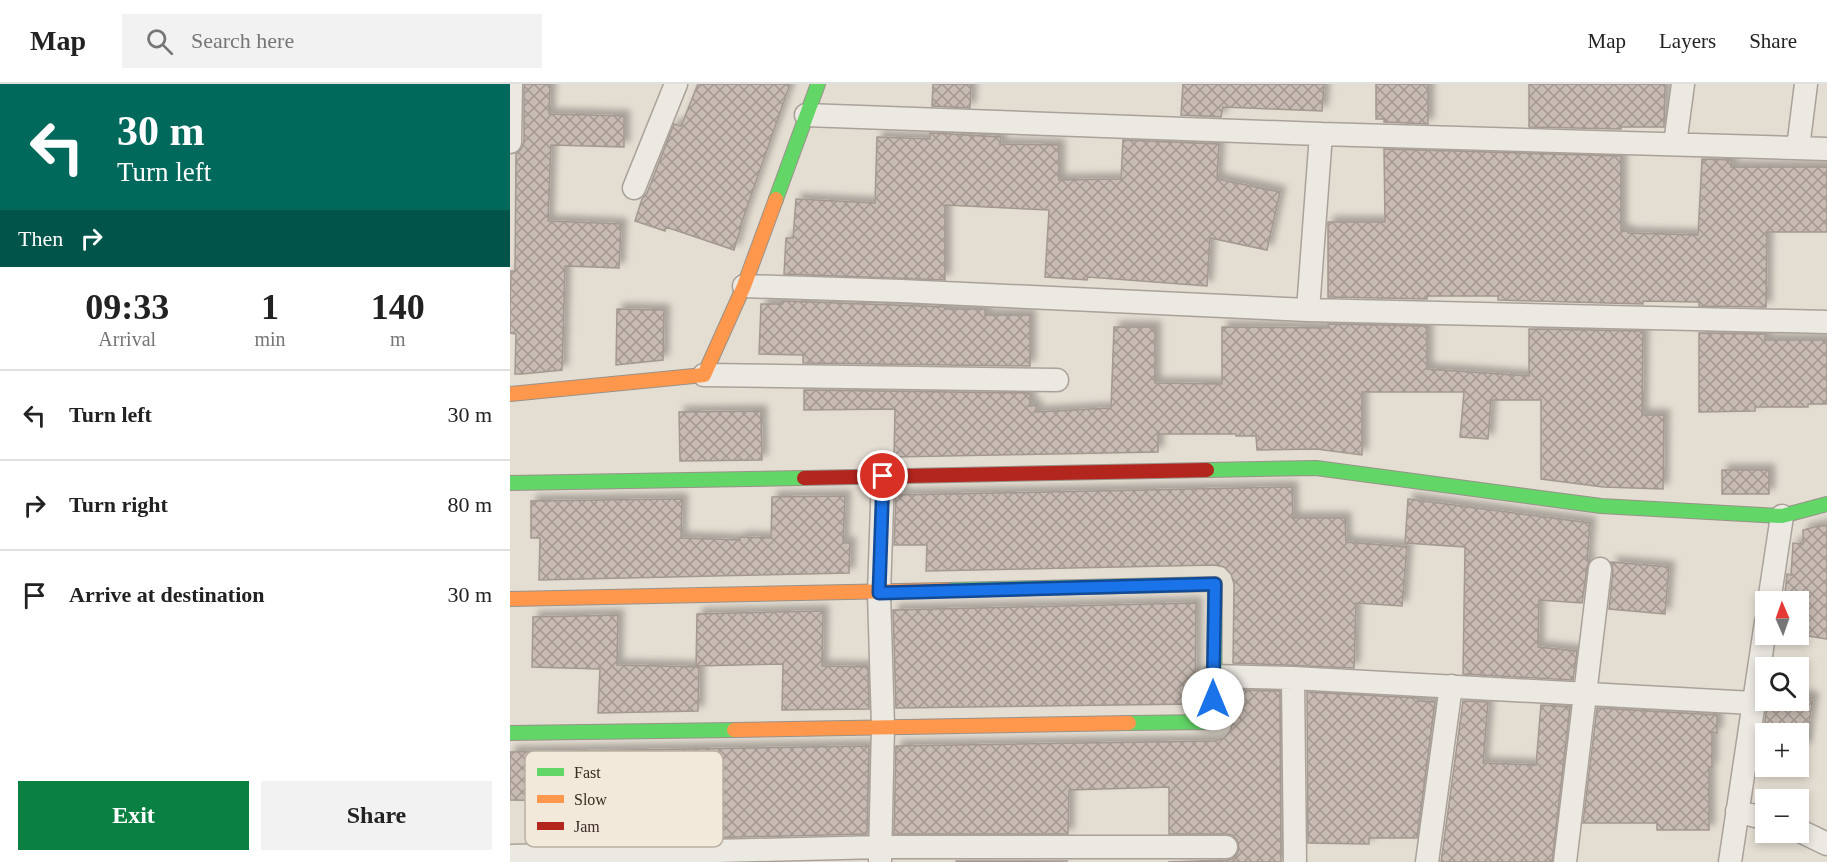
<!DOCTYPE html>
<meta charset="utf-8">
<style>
body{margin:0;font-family:"Times New Roman",serif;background:#f2f2f2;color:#222;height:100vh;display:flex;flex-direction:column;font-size:22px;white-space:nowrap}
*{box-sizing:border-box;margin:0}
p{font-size:20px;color:#767676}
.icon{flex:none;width:33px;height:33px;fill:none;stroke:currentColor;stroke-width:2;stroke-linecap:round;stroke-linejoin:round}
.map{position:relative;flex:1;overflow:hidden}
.side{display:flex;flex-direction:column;background:#fff;width:510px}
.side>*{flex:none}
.guide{background:#00695c;color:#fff;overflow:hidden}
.needle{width:39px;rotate:358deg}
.fabs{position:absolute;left:1245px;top:507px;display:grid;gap:12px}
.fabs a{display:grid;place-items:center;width:54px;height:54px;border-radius:0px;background:#fff;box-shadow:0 3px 9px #0003;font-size:30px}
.pin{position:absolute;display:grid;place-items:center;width:51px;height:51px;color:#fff;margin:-26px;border:3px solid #fff;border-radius:50%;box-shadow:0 2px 6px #0007}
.me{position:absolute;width:66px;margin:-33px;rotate:0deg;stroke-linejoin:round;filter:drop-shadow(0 0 4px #0008)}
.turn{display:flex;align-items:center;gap:21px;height:126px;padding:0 18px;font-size:27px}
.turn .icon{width:78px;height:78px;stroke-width:2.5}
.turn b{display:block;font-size:42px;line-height:51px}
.then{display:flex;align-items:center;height:57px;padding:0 18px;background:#0003;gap:12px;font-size:22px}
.eta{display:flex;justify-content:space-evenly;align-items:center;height:102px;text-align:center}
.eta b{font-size:36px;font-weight:800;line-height:42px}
.action{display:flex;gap:12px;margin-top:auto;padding:12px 18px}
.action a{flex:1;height:69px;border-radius:0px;background:#0b8043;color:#fff;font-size:24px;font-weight:800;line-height:69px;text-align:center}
.action a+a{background:#f2f2f2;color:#222}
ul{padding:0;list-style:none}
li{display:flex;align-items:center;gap:18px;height:90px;padding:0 18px;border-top:2px solid #e0e0e0}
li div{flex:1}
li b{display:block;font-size:22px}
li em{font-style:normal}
header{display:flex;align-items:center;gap:36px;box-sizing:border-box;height:84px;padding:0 30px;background:#fff;border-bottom:2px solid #e0e0e0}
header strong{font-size:28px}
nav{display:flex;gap:33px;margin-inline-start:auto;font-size:21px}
.search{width:420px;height:54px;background:#f2f2f2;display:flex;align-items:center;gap:15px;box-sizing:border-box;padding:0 21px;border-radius:0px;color:#767676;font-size:22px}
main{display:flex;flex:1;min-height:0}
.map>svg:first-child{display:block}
</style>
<header>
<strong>Map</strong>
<div class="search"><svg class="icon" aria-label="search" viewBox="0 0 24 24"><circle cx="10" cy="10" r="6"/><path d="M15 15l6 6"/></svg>Search here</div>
<nav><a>Map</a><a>Layers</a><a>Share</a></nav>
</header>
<main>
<section class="side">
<div class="guide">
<div class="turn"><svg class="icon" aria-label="left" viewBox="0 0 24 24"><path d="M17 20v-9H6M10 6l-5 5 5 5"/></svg><div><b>30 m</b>Turn left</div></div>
<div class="then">Then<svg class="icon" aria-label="right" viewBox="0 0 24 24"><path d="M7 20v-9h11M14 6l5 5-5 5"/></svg></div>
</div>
<div class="eta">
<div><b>09:33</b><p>Arrival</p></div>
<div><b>1</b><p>min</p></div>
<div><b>140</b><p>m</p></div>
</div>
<ul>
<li><svg class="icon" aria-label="left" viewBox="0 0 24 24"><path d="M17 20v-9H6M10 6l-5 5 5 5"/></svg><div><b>Turn left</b></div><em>30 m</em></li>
<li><svg class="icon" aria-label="right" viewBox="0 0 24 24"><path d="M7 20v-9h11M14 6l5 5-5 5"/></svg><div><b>Turn right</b></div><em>80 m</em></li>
<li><svg class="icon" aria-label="arrive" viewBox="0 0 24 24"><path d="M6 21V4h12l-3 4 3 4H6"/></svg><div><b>Arrive at destination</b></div><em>30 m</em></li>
</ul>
<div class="action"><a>Exit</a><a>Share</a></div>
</section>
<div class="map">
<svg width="1317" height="778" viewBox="0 0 1317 778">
<defs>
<pattern id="building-cross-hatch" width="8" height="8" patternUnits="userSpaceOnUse" patternTransform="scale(1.5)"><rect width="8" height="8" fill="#c7bbb3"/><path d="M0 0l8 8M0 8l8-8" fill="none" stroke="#a39891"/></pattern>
<filter id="shadow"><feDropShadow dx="5.5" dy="-5.5" stdDeviation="3" flood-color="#0004"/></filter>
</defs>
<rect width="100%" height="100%" fill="#e4ddd2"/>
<path fill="url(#building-cross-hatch)" stroke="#a49991" stroke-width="1.5" filter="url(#shadow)" d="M14,0h26l-1,30 75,2v31l-73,-2 -3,76 73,3 -2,44 -54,-2 -3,104 -40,4h-7l1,-40 -6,-1v-25l1,-37h4l1,-117 5,-5 3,-7z
M188,0h92l-50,143h1l-7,23 -68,-23 -1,4 -30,-10 7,-22 5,-6 27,-69 7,2z
M423,0h38l-1,24 -38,-2z
M673,0h141l-2,27 -99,-4 -2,10 -40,-2z
M866,0h52v40l-44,-2v-3h-8z
M1019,0h136l-1,43h-43v2l-92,-2z
M420,49l71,4 -1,7 59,1v35l62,-1 2,-39 96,4 -2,35 63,13 -13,58 -57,-12 -3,48 -119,-9 -1,3 -42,-3 4,-67 -104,-5v75l-161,-6 2,-36h7l3,-39 79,4 2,-66 53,2z
M874,65l237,7v75h7v2l70,2 4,-76 30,1 -1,7h96v65h-60l-1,75 -67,-1v-4l-56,-1v3l-145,-4v-4h-71v3l-99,-2v-75h57z
M272,217l163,6v2h40v6h45v51l-227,-3v-8l-44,-1 2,-50h21z
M107,225l47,1 -1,50 -47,5z
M818,240l99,2v43l102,7v-47l114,2 -1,84h22l-1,74 -60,-2 -62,-8v-79h-50l-3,39 -28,-2 4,-45h-102v63l-46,-6 -59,1 -1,-14h-20v-2h-78v18l-264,5 1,-48 -91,1v-20l226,3v13l6,-1v7l75,-4 3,-81h41v56l67,1v-57l106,1z
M1189,249l66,1v6h62v64h-19v3h-53v4l-56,1z
M251,327l1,49 -82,1 -1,-49z
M1212,386h47v24h-47z
M782,403l1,31h52l1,24 61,5 -5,59 -46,-3 -2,65 -121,-5 1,-79 -3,-10 -7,-7 -9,-2 -289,6 1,-26h-33l2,-50z
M335,412l-2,47h7l-1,30 -310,7 1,-42h-9v-37l151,-2 -1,39 59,2v-3l31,1 1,-41z
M898,415l182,24 -3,37h3l-3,7 -5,36 -43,-3 -1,47 39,4 -4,29 -110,-6 2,-127 -60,-4z
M1308,442h9v113l-30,-5 1,-32h-14l3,-28 4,1 2,-32 10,1v-14z
M1101,478l58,5 -4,47 -56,-5 4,-38z
M686,519l-1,101 -299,4 -3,-98z
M313,527l-1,55 46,1 1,42 -87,1 1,-46 -87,2 1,-52z
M108,531l-1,50 82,2 -1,44 -100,2 2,-44 -68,-2 1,-50z
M723,606l47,1 1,171h-113l59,-2 5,-1 5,-5 2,-6 -2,-8 -5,-5 -5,-1h-58v-47l-100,3 -1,44h-174l2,-88 319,-5 9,-3 6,-7 3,-9z
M797,608l111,6v3l17,1 -18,136h-48v6l-61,-1z
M1288,612l15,2 -8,50 -7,-1v-13h-32v7h-4l6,-41h30z
M953,617l25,1 -5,61 53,2 5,-60 29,2 -18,155h-111z
M1087,624l120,7v18l-5,-1v35h-3v63h-52v-7h-74z
M359,662l-2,88 -250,6 1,-38 -108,-2v-48z
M446,777h112l-112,1z"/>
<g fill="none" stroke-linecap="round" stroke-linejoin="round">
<defs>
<path id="street" d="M296,31l515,19 506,15
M0,58l1,-58
M1165,60l8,-60
M1288,64l8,-64
M124,104l42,-104
M234,202l157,5 407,19 519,12
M798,226l13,-176
M194,291l353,5
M1259,518l13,-86
M703,592l80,2 460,25
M783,594l2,184
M1227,727l29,8
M1288,746l29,14
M0,772l371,-9h345
M370,777l3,-135 -4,-133 4,-117
M917,778l24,-176
M1055,778l35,-293
M1220,778l36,-240"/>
<path id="fast" d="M266,115l42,-115
M697,386l109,-2 285,38 181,10 45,-12
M0,399l294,-5
M438,506l267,-6 -1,138 -85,1
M0,649l224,-3"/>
<path id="slow" d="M0,310l194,-19 40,-89 32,-87
M0,515l438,-9
M224,646l395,-7"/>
<path id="jam" d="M294,394l403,-8"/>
</defs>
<use href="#street" stroke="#aaa29a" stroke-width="25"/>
<use href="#fast" stroke="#99928a" stroke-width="16"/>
<use href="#slow" stroke="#99928a" stroke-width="16"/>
<use href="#jam" stroke="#99928a" stroke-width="16"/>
<use href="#street" stroke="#ece8e2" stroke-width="22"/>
<use href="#fast" stroke="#63d668" stroke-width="14"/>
<use href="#slow" stroke="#ff974d" stroke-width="14"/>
<use href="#jam" stroke="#b3261e" stroke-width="14"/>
</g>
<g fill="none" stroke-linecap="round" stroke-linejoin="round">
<defs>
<path id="route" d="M373,392l-4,117 336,-9 -2,115"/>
</defs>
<use href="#route" stroke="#114b97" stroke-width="15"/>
<use href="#route" stroke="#1a73e8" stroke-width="10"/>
</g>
<rect x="15" y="667" width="198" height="96" rx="9" fill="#f3e9da" stroke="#bbb0a3" stroke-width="1.5"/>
<rect x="27" y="684" width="27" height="8" fill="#63d668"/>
<rect x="27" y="711" width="27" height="8" fill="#ff974d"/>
<rect x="27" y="738" width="27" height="8" fill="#b3261e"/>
<g font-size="16" fill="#382b22">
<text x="64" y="694">Fast</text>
<text x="64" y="721">Slow</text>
<text x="64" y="748">Jam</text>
</g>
</svg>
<div class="fabs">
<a><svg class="needle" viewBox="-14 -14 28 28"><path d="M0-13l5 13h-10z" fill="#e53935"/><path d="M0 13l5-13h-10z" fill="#767676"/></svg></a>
<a><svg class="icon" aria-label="search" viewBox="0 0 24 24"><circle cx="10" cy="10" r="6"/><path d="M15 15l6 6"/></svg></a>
<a>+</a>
<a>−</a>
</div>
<div class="pin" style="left:373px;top:392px;background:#d93025"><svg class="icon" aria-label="arrive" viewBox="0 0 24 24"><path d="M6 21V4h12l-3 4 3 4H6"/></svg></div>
<svg class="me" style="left:703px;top:615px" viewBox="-20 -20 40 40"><circle r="19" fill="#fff"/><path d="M0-13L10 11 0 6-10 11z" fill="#1a73e8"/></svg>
</div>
</main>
